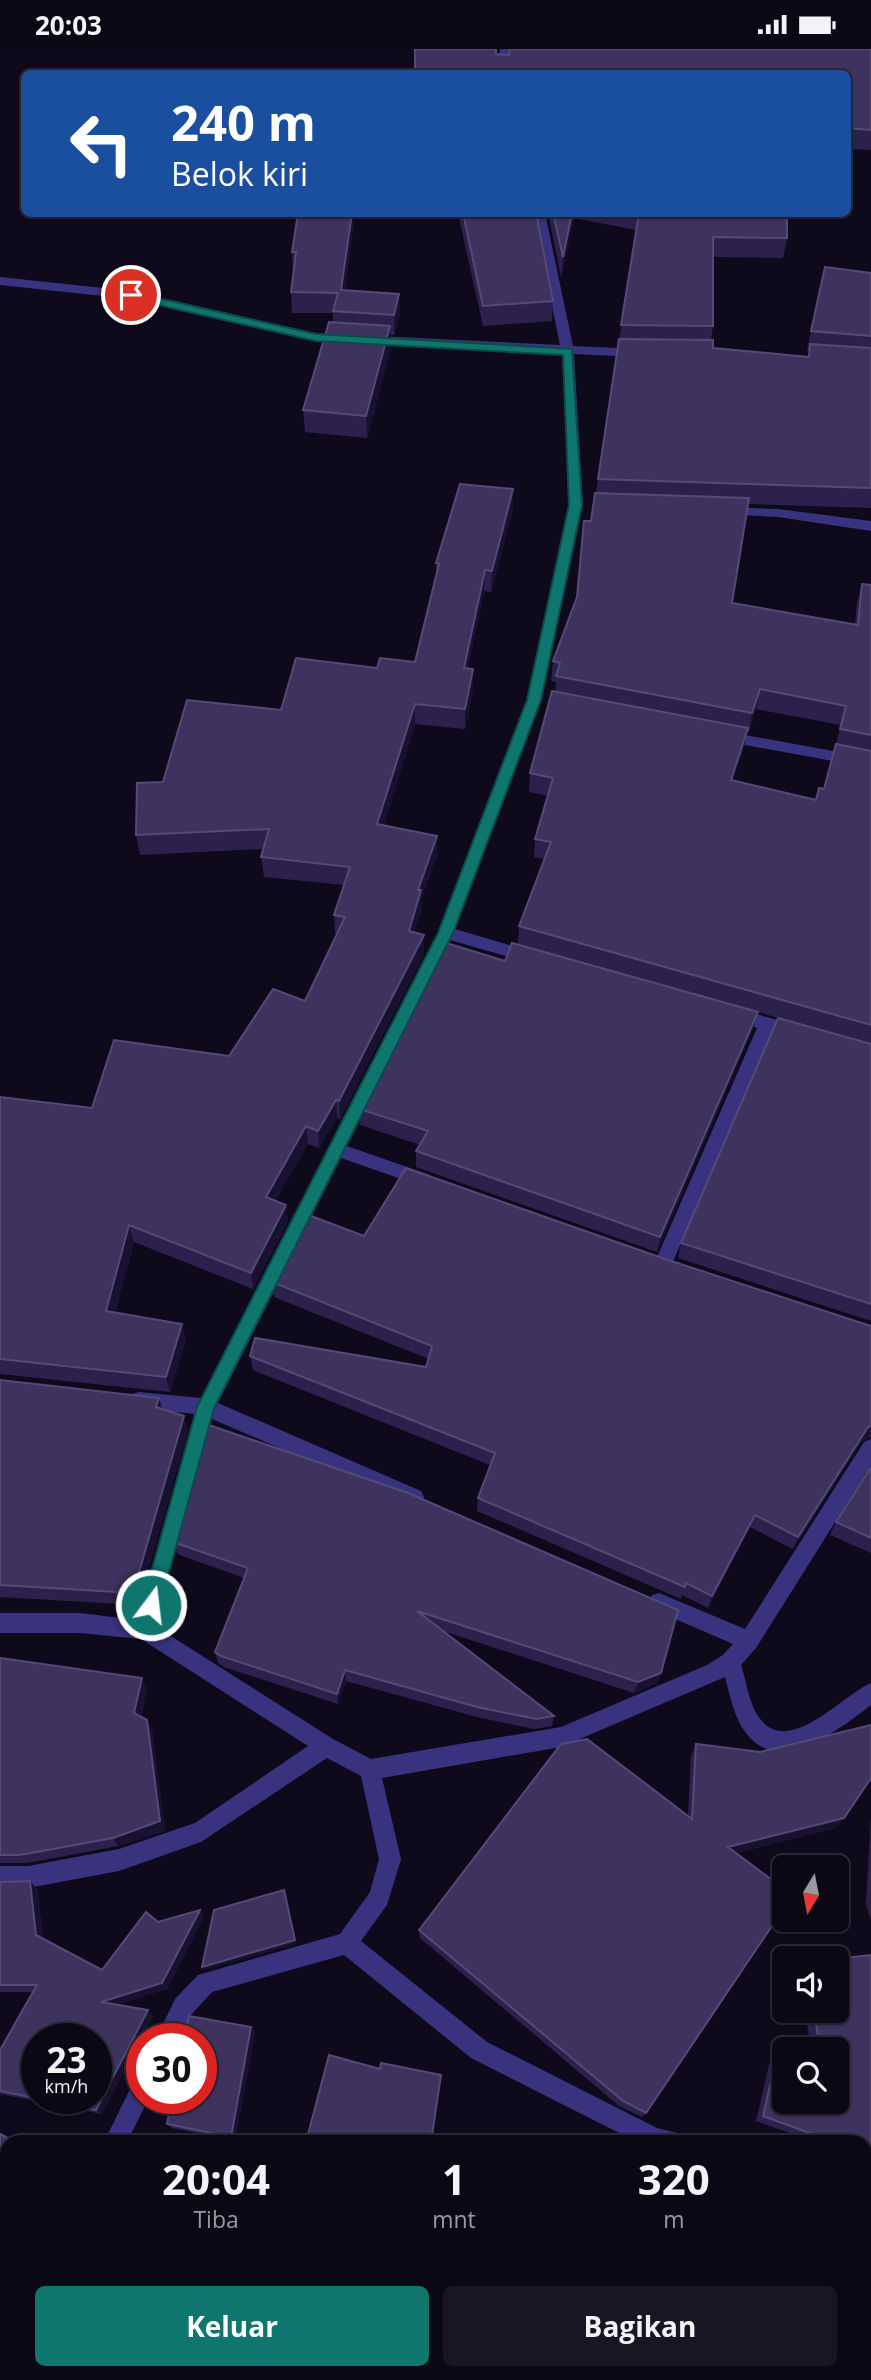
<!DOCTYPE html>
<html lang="id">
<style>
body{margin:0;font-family:"Open Sans",sans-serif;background:#181622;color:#f1f3f6;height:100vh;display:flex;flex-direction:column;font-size:26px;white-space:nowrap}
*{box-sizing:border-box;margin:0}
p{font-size:23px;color:#999aa0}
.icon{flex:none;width:38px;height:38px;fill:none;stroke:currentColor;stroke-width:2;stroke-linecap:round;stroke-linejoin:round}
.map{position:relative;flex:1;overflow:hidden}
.drawer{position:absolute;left:0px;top:2086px;width:872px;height:245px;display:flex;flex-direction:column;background:#0a0815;border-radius:21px 21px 0 0;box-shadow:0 2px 5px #0004,0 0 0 2px #2a2934}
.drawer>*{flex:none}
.top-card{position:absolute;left:21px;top:21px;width:830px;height:147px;border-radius:10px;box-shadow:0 2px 5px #0004,0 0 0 2px #2a2934;background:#1a4fa0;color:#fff;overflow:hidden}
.needle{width:46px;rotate:190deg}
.tools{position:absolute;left:772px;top:1806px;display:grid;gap:14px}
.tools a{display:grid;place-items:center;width:77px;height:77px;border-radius:10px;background:#0a0815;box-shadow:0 2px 5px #0004,0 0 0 2px #2a2934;font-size:35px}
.speed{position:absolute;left:21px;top:1974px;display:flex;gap:14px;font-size:35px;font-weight:700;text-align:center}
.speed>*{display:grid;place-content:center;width:91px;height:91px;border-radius:50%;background:#0a0815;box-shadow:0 2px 5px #0004,0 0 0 2px #2a2934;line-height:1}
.speed small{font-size:18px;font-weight:400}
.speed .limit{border:10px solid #d22;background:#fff;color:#111}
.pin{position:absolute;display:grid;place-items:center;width:60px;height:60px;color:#fff;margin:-30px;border:4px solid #fff;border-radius:50%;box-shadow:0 2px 7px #0007}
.me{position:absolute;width:77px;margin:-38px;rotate:15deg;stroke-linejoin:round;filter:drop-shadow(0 0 5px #0008)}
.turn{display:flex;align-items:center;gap:24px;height:147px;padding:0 35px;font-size:32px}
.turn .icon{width:91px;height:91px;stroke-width:2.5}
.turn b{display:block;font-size:49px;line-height:60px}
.eta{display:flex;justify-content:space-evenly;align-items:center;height:119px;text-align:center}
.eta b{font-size:42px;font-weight:700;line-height:49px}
.button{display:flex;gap:14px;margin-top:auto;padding:14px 35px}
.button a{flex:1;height:80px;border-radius:10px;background:#0f766e;color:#fff;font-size:28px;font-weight:700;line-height:80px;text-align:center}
.button a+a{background:#181622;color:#f1f3f6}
.status{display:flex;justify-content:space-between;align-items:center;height:49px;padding:0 35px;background:#0a0815;direction:ltr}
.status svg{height:19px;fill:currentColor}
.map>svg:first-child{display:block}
</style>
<div class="status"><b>20:03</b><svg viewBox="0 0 49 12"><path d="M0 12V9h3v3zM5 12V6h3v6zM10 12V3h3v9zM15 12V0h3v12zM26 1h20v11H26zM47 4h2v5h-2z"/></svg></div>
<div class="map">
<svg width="871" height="2331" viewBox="0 0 871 2331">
<rect width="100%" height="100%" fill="#0e0a1c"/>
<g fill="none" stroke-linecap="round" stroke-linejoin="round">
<path fill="#39327e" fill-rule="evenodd" d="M500,0h45l-5,3 -31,2 -1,19h-11z
M533,164h12l28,133 65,3 6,4 -6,4 -64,-3 9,151 -42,195 -86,229 81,24 2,4 -8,6 -80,-23 -103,206 83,29 3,5 -3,5 -6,2 -83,-29 -123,245 203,88 3,6 -3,6 -7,3 -202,-87 -57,207 178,113 38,20 190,-32 146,-62 16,-10 10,-11 -81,-35 -3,-7 3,-7 7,-2 86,36 119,-187 7,-3v26l-115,183 -15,17c6,17 8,42 21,56 29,34 82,-27 109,-38v22c-30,23 -92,73 -125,28 -12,-15 -16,-38 -21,-56l-164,70 -179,31 19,81 -14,46 -26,36 126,101 170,86 24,6 3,8h-47l-166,-84 -127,-103 -132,37 -21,23 -12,24h-23l19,-40 23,-24 142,-41 30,-42 9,-33 -18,-83 -34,-18 -126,84 -82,29 -91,17h-28v-22h28l91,-17 76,-26 113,-77 -167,-107 -61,-6h-80v-20h80l57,7 58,-206 -56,-6 -7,-2 -2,-6 2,-6 7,-2 62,6 237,-465 89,-233 42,-195 -7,-152 -246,-12 -185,-42 -131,-14v-8l131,14 185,42 244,12z
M725,458l53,2 93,12v10l-93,-14 -58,-3 -2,-3z
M723,682l148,27v10l-153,-28v-8z
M735,959l67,19 2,5 -8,7 -24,-7 -100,232 -3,5 -6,3 -6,-3 -3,-5 103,-236 -28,-8 -2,-5 2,-5z
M142,2029v20h7l-22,44h-23l30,-61z
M7,2288v31l-7,3v-31z
M218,2324h51l3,7h-51z"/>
</g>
<path fill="#2c214c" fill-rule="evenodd" d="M415,0h82v5l12,1 1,-6h361v101l-24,-1v-76h-432z
M355,164l-10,77 55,24 -6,21h-4l1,13 -24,90 -62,-6 -2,-22 30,-88v-9h-41l-1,-21 2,-20 -1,-20z
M458,164h78l17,88 -1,20 -69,5z
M548,164h239v25l-4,20 -70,-1v69l-2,14 2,8 95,9 1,-6h-2l4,-20 60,-58v235l-123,-4 -16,99 123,22 2,-22 5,-19 9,1v736l-193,-63 3,-15 175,-203 -98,-28 -5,17 -96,223 -241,-85v-16l4,-6 -60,-20 -1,-16 146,-148 13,-17 1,-18 25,-67 -10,-2 1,-18 13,-43 -19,-4 1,-19 25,-81 1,-10 -5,-1 2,-20 24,-64 19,-104 2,-14 38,-249 -62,-12 -13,59zM756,660l85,16 -17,64 -8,11 -83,-19 11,-34 3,-15h2z
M513,440v21l-22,82 -7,-1 -16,77 5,1v20l-8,40 -50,-5 -31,101 53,30 -16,45 1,10 -8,22 10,22 -84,165 -3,-1 -18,30 -11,-4 -33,57 11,4 2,17 -35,67 -119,-47 -19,71 71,27 -16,52 -170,-18v-277l92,11 137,-52 76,-55 32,-66 -2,-1 -1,-19 10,-30 -80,-8 -3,-20 2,-8 -123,6 -4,-20 27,-53 118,-72 96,-42 38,-6 21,-86v-13z
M364,1187l301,23 206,67v111h-1l-8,4 -69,108 -43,-22 -42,81 -26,-13 -1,4 -204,-88 1,-13 12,-33 -237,-95 -3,-14 176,11 3,-8 -155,-62 -2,-15z
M0,1331l159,18 3,11 26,22 -50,174 -138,-8z
M871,1418v86l-41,-18 6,-13z
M173,1493l488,131 -4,10 -23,10 -191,-62 111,85 -2,10 -18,3 -57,-12 -131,-36 -8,23 -114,-37 -6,-4 -3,-11 29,-74 -67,-24z
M0,1609l147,31 -6,27 11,14 13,101 -47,15 -90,17h-28z
M696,1695l64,8 84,66 -8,10 -100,25 -90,260 -4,4 -23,-11 -199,-168 -1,-8 269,-114 3,-60z
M871,1767v105l-5,-17z
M30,1832l7,8 6,49 59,32 56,-48 42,-12 4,7 -37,72 -49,15 30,6 5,6 -51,98 -102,-20v-44l33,-58h-33v-110z
M870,1906l1,1v198l-6,51 6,2v173h-504l2,-7h495v-231h-49l-59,-21 14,-60 7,-6 7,2v45h52v-53h-25l-6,-38h31v-52z
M251,1978l4,6 -20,108 -63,-13 -5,-4z"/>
<path fill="#191130" d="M352,164h3l-13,97 -1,-20z
M572,164h2v5l-13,59 2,-20z
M399,245l1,20 -6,21v-20z
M390,277l1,22 -24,90 -1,-22z
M513,440v21l-22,82 1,-21z
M485,521l-1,21 -20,97v-20z
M473,620v20l-8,40v-20z
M760,640l-4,20 -7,23 3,-19z
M415,655v20l-37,120 -1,-20z
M748,679l-4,19 -17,52 4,-19z
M437,787v19l-16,45 1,10 -13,40v-19l9,-41z
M424,886v19l-84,165 -1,-18z
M758,963l-5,17 -96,223 3,-15z
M336,1051l1,18 -18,30 -1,-17z
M306,1077l2,18 -40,70 -2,-17z
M286,1156l2,17 -35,67 -2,-16z
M129,1176l5,17 -23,85 -5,-16z
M182,1275l4,16 -16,52 -4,-15z
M159,1349l4,15 -7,-6z
M184,1367l4,15 -50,174 -5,-12z
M871,1377l-1,11 -8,4 -69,108 5,-12 70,-110z
M755,1466l-5,12 -42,81 4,-12z
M345,1621l1,11 -8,23 -1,-10z
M661,1624l-4,10 -23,10 4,-11z
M142,1629l5,11 -8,34 -5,-10z
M147,1671l5,10 13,101 -47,15 -5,-8z
M844,1769l-8,10 -114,28 6,-9z
M30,1832l7,8 6,53 -7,-7z
M285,1845l12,50 -93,26 -2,-3z
M200,1861l4,7 -37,72 -60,19 -6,-6z
M148,1961l5,6 -51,98 -6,-4z
M251,1978l4,6 -20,108 -4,-4z
M7,2242v22l-5,16h-2v-23z
M117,2324h10l17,5 -7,1z
M210,2324h6l2,7h-5z"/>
<path fill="#3e335f" stroke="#544a78" stroke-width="2" fill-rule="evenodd" d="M415,0h81v5l13,1 1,-6h361v81l-24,-2v-55h-432z
M298,164h54l-11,77 58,4 -5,21 -61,-4 5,-18 -47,-1 5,-40h-4z
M463,164h73l17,88 -70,5z
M553,164h19l-9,44z
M639,164h148v25l-74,-1v89l-92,-1z
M825,218l46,6v63l-60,-5z
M329,273l61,4 -24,90 -63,-6z
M619,290l94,1v8l96,9 1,-13 61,4v140l-273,-9z
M460,435l53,5 -21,82 -7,-1 -21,98 9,1 -8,40 -50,-5 -38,120 60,12 -19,54h3l-12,41 15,4 -85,166 -3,-1 -18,31 -12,-5 -40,71 20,8 -35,68 -122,-48 -23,86 76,13 -16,53 -166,-18v-262l92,11 22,-68 115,16 44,-67 32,12 40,-84 -11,-2 16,-48 -89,-10 8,-28 -133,6 1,-52 26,-1 24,-82 94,10 15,-52 81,10 3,-10 35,4 24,-98 -3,-1z
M595,444l154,5 -17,105 126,22 4,-41 9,1v150l-31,-6 6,-23 -86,-17 -8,24 -196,-37 4,-13 -7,-2 24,-64 7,-76h7z
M552,642l196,37 -17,52 85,20 3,-12 5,1 12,-45 35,7v274l-352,-99 32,-84 -16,-3 18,-61 -23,-5z
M443,893l62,19 7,-18 246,69 -98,225 -244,-86 12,-20 -69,-22z
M778,969l93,26v260l-190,-61z
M406,1119l259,91 206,67v100l-3,1 -70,110 -43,-22 -43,81 -26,-13 -1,4 -207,-89 17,-45 -245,-97 5,-18 171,29 6,-21 -160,-64 34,-68 58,22z
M0,1331l159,18 -3,9 28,9 -51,177 -133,-8z
M206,1375l202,69 270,117 -17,63 -23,9 -221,-71 137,105 -18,3 -59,-12 -132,-37 -8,24 -116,-38 -6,-4 33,-84 -75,-26z
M871,1418v71l-35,-16z
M0,1609l142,20 -8,35 13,7 13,101 -47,17 -93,17h-20z
M871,1676v53l-27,40 -116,29 56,42v19l-138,205 -23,-12 -204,-171 142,-186 26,-5 105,80 4,-75 64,8z
M30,1832l6,54 66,35 44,-58 12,10 42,-12 -38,73 -61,19 47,8 -52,100 -96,-19v-41l37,-65h-37v-103zM37,1990h59v59h-59z
M284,1841l11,50 -93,27 12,-57z
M870,1906l1,1v198l-6,51 6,2v173h-504l2,-7h495v-231h-30l-71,-26 14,-61 7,2v45h52v-53h-16l-6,-38h22v-52z
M189,1967l62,11 -20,110 -64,-13 5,-26h29v-59h-17z
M329,2006l51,14 1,-6 60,12 -9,60 26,7h-152z
M0,2085l15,8h-8v149l-7,15z
M95,2324h22l20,6 1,-6h73l2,7h-120z"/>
<path fill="#0f766e" stroke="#0a4d48" stroke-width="2" d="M131,243l185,42 256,15 10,156 -41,195 -88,233 -239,475 -54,197 -3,6 -6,3 -6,-3 -3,-6 55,-198 241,-474 89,-233 42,-195 -6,-150 -247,-14 -189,-43 -2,-3z"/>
</svg>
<div class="tools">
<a><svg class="needle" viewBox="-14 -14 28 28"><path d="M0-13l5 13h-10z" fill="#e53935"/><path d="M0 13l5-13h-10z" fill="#999aa0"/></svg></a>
<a><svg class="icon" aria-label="sound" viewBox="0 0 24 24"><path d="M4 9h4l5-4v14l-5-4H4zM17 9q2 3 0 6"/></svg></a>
<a><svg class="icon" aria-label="search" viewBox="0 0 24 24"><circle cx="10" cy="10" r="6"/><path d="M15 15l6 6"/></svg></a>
</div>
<div class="speed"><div>23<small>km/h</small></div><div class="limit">30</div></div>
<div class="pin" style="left:131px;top:246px;background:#d93025"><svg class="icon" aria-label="arrive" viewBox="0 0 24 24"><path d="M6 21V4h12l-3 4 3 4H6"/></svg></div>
<svg class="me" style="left:151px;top:1556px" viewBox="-20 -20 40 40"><circle r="17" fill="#0f766e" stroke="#fff" stroke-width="3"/><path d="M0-11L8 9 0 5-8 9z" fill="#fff"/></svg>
<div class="top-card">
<div class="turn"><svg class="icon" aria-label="left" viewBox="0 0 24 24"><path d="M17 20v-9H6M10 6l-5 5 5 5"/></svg><div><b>240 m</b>Belok kiri</div></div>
</div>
<section class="drawer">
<div class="eta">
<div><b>20:04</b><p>Tiba</p></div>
<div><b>1</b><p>mnt</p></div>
<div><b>320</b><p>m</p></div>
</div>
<div class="button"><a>Keluar</a><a>Bagikan</a></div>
</section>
</div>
